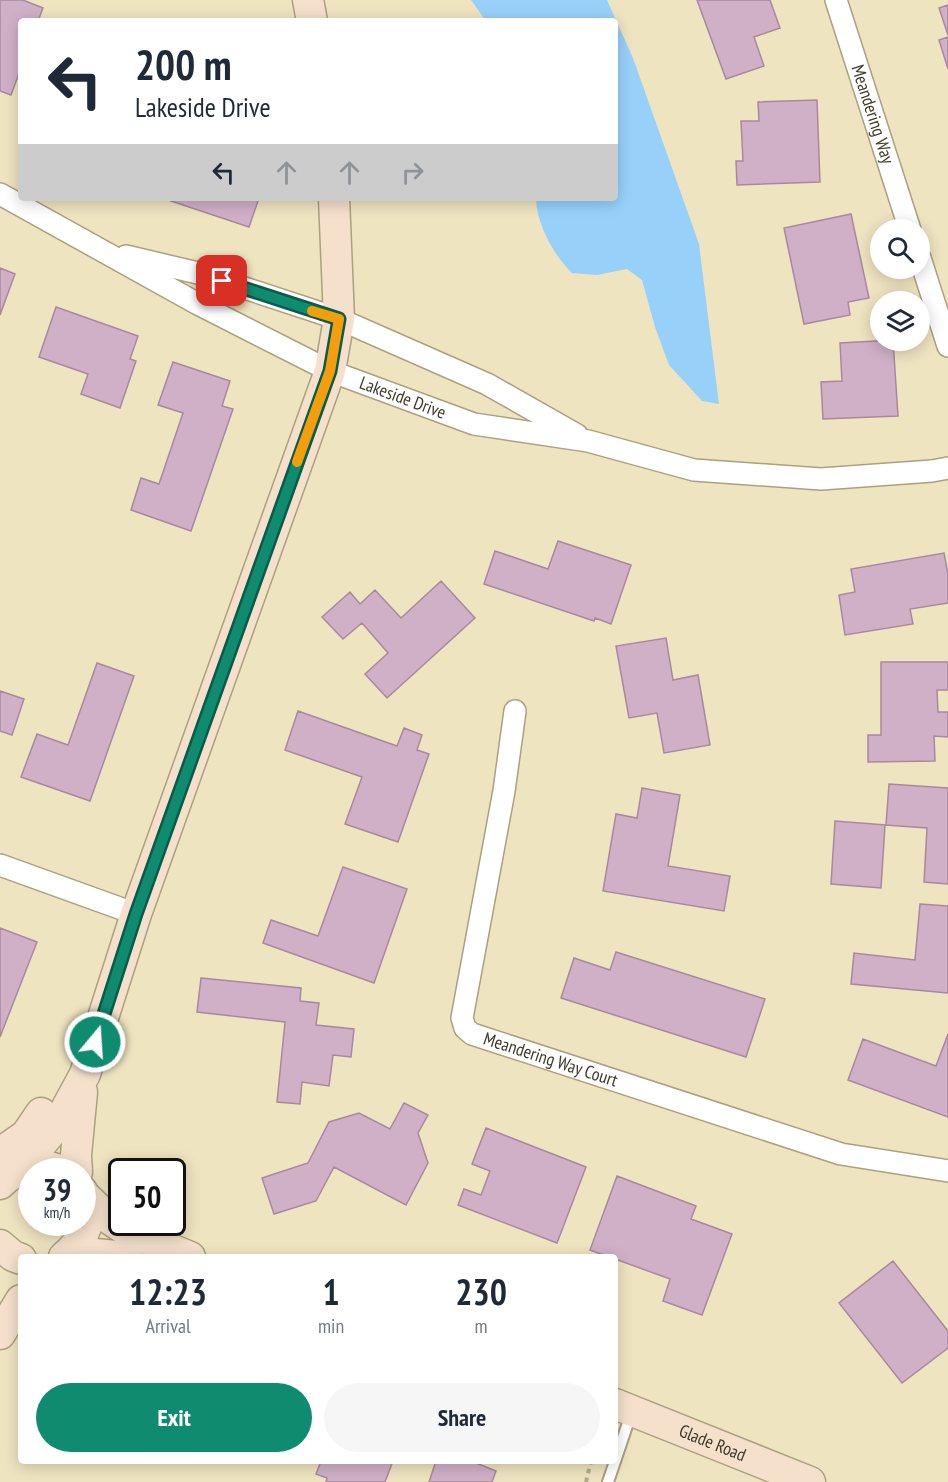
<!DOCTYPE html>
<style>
body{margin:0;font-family:"PT Sans Narrow",sans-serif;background:#f6f6f7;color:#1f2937;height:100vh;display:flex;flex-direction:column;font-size:22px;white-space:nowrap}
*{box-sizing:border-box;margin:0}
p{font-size:20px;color:#747a83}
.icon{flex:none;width:33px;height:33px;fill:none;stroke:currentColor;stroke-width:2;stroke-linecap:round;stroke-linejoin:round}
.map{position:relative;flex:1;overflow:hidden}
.details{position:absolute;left:18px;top:1254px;width:600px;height:210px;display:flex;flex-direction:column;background:#fff;border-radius:6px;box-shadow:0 3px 15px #0003}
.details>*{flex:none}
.top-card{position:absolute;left:18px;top:18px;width:600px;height:183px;border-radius:6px;box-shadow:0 3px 15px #0003;background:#fff;color:#1f2937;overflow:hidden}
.fabs{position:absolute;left:870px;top:219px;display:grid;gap:12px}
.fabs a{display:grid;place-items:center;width:60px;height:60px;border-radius:50%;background:#fff;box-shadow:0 3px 15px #0003;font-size:30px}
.speed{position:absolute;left:18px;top:1158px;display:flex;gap:12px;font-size:30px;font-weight:700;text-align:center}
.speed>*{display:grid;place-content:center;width:78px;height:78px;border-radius:50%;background:#fff;box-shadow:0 3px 15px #0003;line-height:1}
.speed small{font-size:15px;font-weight:400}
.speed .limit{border:3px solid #111;border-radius:9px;background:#fff;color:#111}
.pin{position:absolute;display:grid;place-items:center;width:51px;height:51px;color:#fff;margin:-26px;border-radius:12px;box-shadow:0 3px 9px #0006}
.me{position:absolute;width:66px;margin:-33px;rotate:18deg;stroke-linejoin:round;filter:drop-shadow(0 0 4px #0008)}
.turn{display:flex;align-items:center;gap:21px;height:126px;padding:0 18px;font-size:27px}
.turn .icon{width:78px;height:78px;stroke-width:2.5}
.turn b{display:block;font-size:42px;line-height:51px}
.lanes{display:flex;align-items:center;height:57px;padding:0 18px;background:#0003;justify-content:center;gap:30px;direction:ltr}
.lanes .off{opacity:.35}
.eta{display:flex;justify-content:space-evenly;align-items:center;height:102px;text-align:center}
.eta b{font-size:36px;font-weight:700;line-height:42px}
.primary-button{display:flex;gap:12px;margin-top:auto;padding:12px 18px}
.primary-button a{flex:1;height:69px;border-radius:36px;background:#0f8c70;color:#fff;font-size:24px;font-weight:700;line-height:69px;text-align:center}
.primary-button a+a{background:#f6f6f7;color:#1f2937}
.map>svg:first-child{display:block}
</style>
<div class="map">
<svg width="948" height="1482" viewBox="0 0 948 1482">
<rect width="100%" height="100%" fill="#efe4c0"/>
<path fill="#97d1fa" d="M471,0h136l26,58 66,186 20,160 -17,-3 -33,-36 -14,-38 -13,-47 -15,-11 -30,6 -25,-2c-18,-17 -36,-50 -36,-75h79v-177h-129z"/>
<path fill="#d0b0c7" stroke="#a7899f" stroke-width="1.5" d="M0,0h23l20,8 -5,13h-17v47l-10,27 -11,-4z
M697,0h73l10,28 -26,9 10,29 -38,13z
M948,5v30l-9,-27z
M948,37v32l-9,-29z
M817,100l3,82 -83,3 -1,-24h7l-2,-40h18l-1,-19z
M162,198h97l-10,29z
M851,214l18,84 -21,4 2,13 -46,9 -20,-96z
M0,268l15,6 -15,41z
M56,307l82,29 -8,23 6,2 -16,47 -39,-14 7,-20 -49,-17z
M893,340l5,76 -75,3 -2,-37 21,-1 -2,-38z
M173,362l57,19 -8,25 11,3 -42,122 -60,-21 10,-32 18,6 24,-71 -25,-8z
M558,541l73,24 -20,59 -16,-6 -1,3 -110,-37 11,-33 53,18z
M944,553l4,21v29l-38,6 3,15 -68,11 -6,-40 16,-3 -4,-23z
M441,581l34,37 -88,80 -22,-24 23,-21 -26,-30 -19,16 -21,-22 28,-25 10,12 15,-14 26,28z
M666,638l7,42 25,-5 12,70 -46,8 -7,-40 -28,5 -13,-72z
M881,662h67v28h-11l1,22h10v25l-14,-1 1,25 -67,1v-27h13z
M97,663l37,13 -44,125 -69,-24 16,-43 31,11z
M0,691l24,8 -12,36 -12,-4z
M298,711l99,35 7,-18 18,7 -5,15 12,4 -31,88 -53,-18 17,-47 -77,-27z
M889,784l59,4v96l-24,-2 3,-54 -42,-3 -4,63 -50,-4 4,-63 51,4z
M642,788l38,7 -12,71 62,10 -6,35 -121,-20 13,-77 21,4z
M343,867l64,22 -33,94 -111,-40 8,-23 47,16z
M920,904l28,2v87l-97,-9 3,-31 61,7z
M0,928l37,14 -37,95z
M616,952l149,47 -19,58 -185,-59 13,-40 36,12z
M201,978l100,10 -1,13 19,2 -3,22 38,4 -3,28 -18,-2 -4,31 -27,-4 -2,22 -23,-2 8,-80 -88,-10z
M948,1034v83l-100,-37 15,-41 73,27z
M404,1103l24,12 -10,18 10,30 -22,42 -72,-38 -18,34 -42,13 -12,-36 46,-15 21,-41 30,-9 31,16z
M486,1128l100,39 -29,76 -99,-38 6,-16 17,6 9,-24 -18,-7z
M617,1176l79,30 -5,13 41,15 -30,81 -39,-14 7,-22 -55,-20v-2h-6l-19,-7z
M893,1261l55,70v17l-46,35 -63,-80z
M321,1461h72l-8,21h-59l1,-4 -11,-4z
M436,1461h35l25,10 -4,11h-63z"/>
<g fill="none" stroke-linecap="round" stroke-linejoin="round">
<defs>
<path id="service" d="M608,1482l23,-68"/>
<g id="minor">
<path id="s1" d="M836,0l74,230"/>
<path id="s2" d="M0,194l198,110 132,67 144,53 114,17 106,29 127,9 111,-8 16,-3"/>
<path d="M126,256l76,18 137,45 148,65 90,51"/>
<path d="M920,258l28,88"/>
<path id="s3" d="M515,711l-11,80 -42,227 3,10 7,6 369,120 107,17"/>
<path d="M0,865l136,49"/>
</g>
<g id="secondary">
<path d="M308,0l4,21"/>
<path d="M0,1153l26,-18 15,-22"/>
<path d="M21,1168l37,-44 27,-50 51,-160 194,-543 9,-52 -5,-121"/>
<path d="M77,1172l-1,-17 6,-63"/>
<path d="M0,1184c19,-19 40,-23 64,-12"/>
<path d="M86,1197l22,21 21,14 61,25"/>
<path d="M0,1245l13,11 8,3"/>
<path d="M64,1257c20,-17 33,-41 18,-66"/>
<path d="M65,1257l30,-3 32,3"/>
<path d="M0,1334l21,-34"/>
<path id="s4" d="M615,1404l195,78"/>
</g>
</defs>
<use href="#service" stroke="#aba07f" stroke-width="14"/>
<use href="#minor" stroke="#aba07f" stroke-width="24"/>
<use href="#secondary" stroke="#aba07f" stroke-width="33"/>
<path stroke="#b3aa8d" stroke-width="4" stroke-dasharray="4.5 4.5" stroke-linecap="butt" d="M586,1482l5,-21"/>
<use href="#service" stroke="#fff" stroke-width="10"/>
<use href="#minor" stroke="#fff" stroke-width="21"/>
<use href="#secondary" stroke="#f4e0cb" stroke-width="30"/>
</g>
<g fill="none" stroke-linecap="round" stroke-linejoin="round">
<defs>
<path id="route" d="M95,1042l41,-128 194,-543 9,-52 -117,-38"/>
</defs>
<use href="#route" stroke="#0a5b49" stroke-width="15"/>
<use href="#route" stroke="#0f8c70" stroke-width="10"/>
<path stroke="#f59e0b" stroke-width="10" d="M297,462l33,-91 9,-52 -27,-8"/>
</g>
<g text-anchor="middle" stroke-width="6" stroke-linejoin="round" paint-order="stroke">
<g font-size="18" fill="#3f3a2c" stroke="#fdf1cd">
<text dy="6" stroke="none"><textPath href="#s1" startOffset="120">Meandering Way</textPath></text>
<text dy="6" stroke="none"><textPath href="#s2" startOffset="452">Lakeside Drive</textPath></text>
<text dy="6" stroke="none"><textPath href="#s3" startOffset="414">Meandering Way Court</textPath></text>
<text dy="6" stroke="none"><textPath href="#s4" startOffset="105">Glade Road</textPath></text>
</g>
</g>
</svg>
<div class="fabs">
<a><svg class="icon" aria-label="search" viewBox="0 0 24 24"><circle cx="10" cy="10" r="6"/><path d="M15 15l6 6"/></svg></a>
<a><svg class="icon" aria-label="layers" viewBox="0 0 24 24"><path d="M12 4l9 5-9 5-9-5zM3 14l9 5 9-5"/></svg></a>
</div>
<div class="speed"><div>39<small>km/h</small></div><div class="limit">50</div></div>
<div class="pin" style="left:222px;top:281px;background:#d93025"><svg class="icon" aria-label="arrive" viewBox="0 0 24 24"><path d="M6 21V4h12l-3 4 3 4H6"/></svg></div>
<svg class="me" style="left:95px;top:1042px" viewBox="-20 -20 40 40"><circle r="17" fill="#0f8c70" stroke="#fff" stroke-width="3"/><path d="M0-11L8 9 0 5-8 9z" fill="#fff"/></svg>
<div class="top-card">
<div class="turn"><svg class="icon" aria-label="left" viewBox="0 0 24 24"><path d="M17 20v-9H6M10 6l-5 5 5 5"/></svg><div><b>200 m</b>Lakeside Drive</div></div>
<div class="lanes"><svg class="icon" aria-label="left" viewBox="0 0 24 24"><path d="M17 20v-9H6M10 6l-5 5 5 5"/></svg><svg class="icon off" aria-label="ahead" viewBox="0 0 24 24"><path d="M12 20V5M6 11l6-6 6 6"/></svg><svg class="icon off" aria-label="ahead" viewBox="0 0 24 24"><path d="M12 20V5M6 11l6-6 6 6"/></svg><svg class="icon off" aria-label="right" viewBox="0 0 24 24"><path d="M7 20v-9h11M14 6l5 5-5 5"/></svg></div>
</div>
<section class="details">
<div class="eta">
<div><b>12:23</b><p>Arrival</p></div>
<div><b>1</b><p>min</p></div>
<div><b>230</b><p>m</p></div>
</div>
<div class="primary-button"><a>Exit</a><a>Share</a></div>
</section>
</div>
